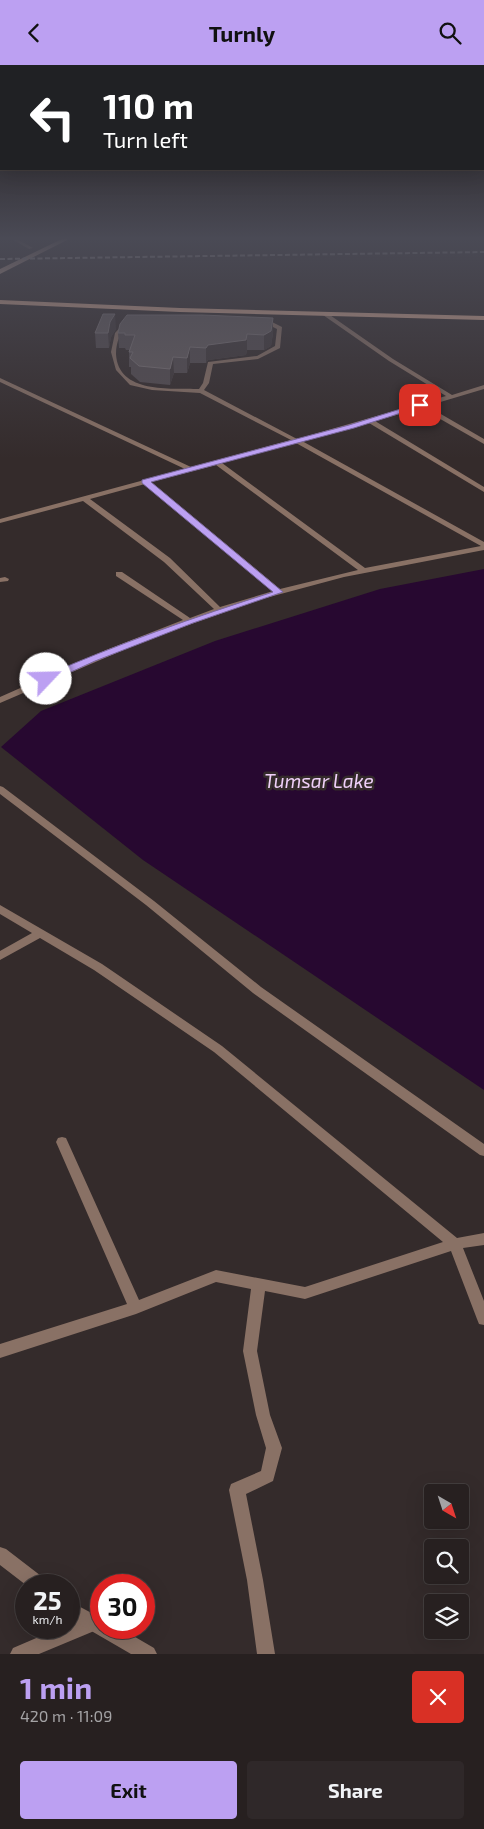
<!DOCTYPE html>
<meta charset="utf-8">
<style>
body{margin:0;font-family:"Exo 2",sans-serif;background:#2f2829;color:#f1f3f6;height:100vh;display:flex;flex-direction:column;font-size:19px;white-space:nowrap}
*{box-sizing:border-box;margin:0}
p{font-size:16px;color:#a4a3a5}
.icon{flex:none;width:28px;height:28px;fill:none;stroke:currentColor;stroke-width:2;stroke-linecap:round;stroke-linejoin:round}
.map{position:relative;height:1589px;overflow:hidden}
.sheet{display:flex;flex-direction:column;background:#272020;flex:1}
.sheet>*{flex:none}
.hud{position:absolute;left:0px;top:0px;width:485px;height:105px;box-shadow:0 5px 20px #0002,0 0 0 1px #433e3e;background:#202124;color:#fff;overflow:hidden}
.needle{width:32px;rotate:141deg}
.fabs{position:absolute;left:424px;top:1419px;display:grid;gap:10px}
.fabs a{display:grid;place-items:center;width:45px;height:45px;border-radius:5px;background:#272020;box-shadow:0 5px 20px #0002,0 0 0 1px #433e3e;font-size:25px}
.speed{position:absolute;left:15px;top:1509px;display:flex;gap:10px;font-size:25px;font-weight:700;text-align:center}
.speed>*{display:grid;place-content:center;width:65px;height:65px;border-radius:50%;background:#272020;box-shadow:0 5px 20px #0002,0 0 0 1px #433e3e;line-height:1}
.speed small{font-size:12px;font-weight:400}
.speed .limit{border:8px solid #d22;background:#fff;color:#111}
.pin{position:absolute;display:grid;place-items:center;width:42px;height:42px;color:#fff;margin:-21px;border-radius:10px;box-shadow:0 2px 8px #0006}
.me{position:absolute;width:55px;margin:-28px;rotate:66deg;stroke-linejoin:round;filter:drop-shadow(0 0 4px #0008)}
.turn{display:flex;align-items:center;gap:18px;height:105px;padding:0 20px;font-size:22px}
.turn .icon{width:65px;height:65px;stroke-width:2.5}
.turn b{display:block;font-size:35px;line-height:42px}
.round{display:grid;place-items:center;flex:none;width:52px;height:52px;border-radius:5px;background:#2f2829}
.headline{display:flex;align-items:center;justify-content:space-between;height:85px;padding:0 20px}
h1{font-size:30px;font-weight:700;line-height:38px;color:#bca0f2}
.action{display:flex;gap:10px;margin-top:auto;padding:10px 20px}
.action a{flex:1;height:58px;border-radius:5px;background:#bca0f2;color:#111;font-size:20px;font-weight:700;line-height:58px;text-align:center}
.action a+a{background:#2f2829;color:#f1f3f6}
header{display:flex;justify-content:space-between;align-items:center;height:65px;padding:0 20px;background:#bca0f2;color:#111;font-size:22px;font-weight:700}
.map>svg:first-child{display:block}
</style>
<header><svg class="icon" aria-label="back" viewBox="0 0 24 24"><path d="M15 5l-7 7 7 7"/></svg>Turnly<svg class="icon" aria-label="search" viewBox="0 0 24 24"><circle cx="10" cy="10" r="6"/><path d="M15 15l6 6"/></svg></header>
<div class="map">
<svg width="484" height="1589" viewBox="0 0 484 1589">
<rect width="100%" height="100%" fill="#342b2b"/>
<path fill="#270830" d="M484,504v521l-341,-230 -142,-113 40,-36 174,-70 165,-52z"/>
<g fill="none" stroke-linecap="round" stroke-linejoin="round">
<path fill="#897165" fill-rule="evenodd" d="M8,172h5l20,11 -4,1z
M323,248h4l66,46 59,36 32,-10v4l-57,17 57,33v5l-63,-36 -46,13 109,66v5l-115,-69 -67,18 182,101v8l-140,27 -82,22 -113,40 -149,64v-6l106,-47 77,-30 -67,-44v-4h6l68,46 24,-9 -50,-47 -81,-61 -83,22v-4l185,-50 -185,-87v-4l191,89 100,-27 -91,-47 -48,-3 -22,-5 -14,-15 -5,-18 4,-19 10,-11 5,1c-9,8 -14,18 -14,31 2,40 55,34 83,35l4,-6 5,-21 49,-6 18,-10 2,-17 -8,-4 -10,-1v-2l11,-1 12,6 -2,21 -22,11 -45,5 -4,19 -5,7 93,49 149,-43 -57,-35 -66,-46zM296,378l185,103 -116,22 -143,-105zM216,400l142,105 -78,19 -129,-107zM145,419l128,107 -53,16 -50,-49 -80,-59z
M5,512l4,2 -1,2 -8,1v-4z
M0,721l3,1 151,114 107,86 223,157v12l-4,-1 -227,-162 -107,-88 -146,-111z
M0,840l102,59 120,82 235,192 27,-5v12l-21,3 21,53v24l-5,-1 -2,-5 -26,-68 -146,48 -40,-8 -8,60 13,64 12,33 -9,33 -27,13 17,86 12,74h-18l-10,-74 -18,-90 2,-6 30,-13 5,-23 -10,-33 -13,-64 8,-62 -35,-7 -80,32 -136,44v-14l127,-40 -71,-162 2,-4 4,-1 4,1 73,162 77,-30 89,17 138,-45 -229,-190 -120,-82 -54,-32 -40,22v-9l32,-18 -32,-19z
M93,1550l6,2 2,6 -2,6 -60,25h-29l3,-6 49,-21h7v-2z"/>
<path fill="#897165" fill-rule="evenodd" d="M0,1482l6,2 39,30 2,6h-21l-26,-20z
M69,1536l32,17v9h17l36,21 3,6h-26l-62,-36z"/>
<path fill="#e6b59b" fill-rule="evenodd" d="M0,235l180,8 304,8v4l-304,-8 -180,-8z"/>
<path fill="#f0c6af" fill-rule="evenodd" d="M66,172h7l-73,37v-5z"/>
<path stroke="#d1cbcb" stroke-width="2" stroke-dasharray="5 2.5" stroke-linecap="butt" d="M0,194l484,-7"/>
</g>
<path fill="#544c50" d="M273,253v15l-2,13 -7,4h-17l-1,5 -38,5 -2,3h-16l-3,10h-13l-4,12 -30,-3 -9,-8v-7h-2v-17h-3l-1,-2h-6l-1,-15z
M116,264l-5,8 -2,11h-13l-1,-15z"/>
<path fill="#40383a" d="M115,249l1,15 -5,8 -2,11 -1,-15 2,-11z
M273,253v15l-2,13 -7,4v-15z
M247,269v16l-1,5 -38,5 -2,3v-15l2,-3z
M190,282v16l-3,10v-15z
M173,292l1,16 -4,12v-16z"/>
<path fill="#655d60" stroke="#7b7376" d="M103,249h12l-5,8 -2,11h-13z
M127,250h75l71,3 -2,13 -7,4 -17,-1 -1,6 -38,5 -2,3 -16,-1 -3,11 -14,-1 -3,12 -31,-3 -9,-8 3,-6h-4l6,-17h-10v-2h-7l2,-9z"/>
<linearGradient id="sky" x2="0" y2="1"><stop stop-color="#1d1818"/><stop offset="0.44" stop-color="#4a4a55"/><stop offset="1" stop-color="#4a4a55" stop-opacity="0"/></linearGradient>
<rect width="484" height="394" fill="url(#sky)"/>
<path fill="#bca0f2" stroke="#7a689d" d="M420,338l3,3 -69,22 -203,54 132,110 -90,31 -98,38 -46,21h-7v-5c75,-33 153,-60 231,-85l-131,-109v-3l207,-55z"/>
<g text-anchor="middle" stroke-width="5" stroke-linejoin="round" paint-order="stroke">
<g font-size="19" font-style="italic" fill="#f0d0fa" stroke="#342b2b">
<text x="319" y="723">Tumsar Lake</text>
</g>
</g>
</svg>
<div class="fabs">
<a><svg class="needle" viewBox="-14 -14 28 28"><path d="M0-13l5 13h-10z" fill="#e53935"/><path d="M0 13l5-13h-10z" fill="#a4a3a5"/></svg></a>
<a><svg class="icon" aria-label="search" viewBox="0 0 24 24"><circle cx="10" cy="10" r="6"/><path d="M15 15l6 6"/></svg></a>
<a><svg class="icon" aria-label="layers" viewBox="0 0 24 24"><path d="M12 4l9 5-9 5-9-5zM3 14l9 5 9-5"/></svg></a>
</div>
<div class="speed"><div>25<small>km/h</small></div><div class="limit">30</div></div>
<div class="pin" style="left:420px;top:340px;background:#d93025"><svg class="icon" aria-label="arrive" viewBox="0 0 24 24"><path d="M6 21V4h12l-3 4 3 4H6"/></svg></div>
<svg class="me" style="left:46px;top:614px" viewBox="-20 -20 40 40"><circle r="19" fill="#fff"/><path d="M0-13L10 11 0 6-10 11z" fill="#bca0f2"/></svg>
<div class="hud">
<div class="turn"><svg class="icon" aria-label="left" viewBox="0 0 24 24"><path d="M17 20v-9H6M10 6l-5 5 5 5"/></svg><div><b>110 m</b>Turn left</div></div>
</div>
</div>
<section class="sheet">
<div class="headline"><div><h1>1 min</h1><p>420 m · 11:09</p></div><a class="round" style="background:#d93025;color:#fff"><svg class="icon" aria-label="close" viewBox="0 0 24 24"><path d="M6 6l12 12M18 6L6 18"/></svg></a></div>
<div class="action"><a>Exit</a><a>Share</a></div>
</section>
